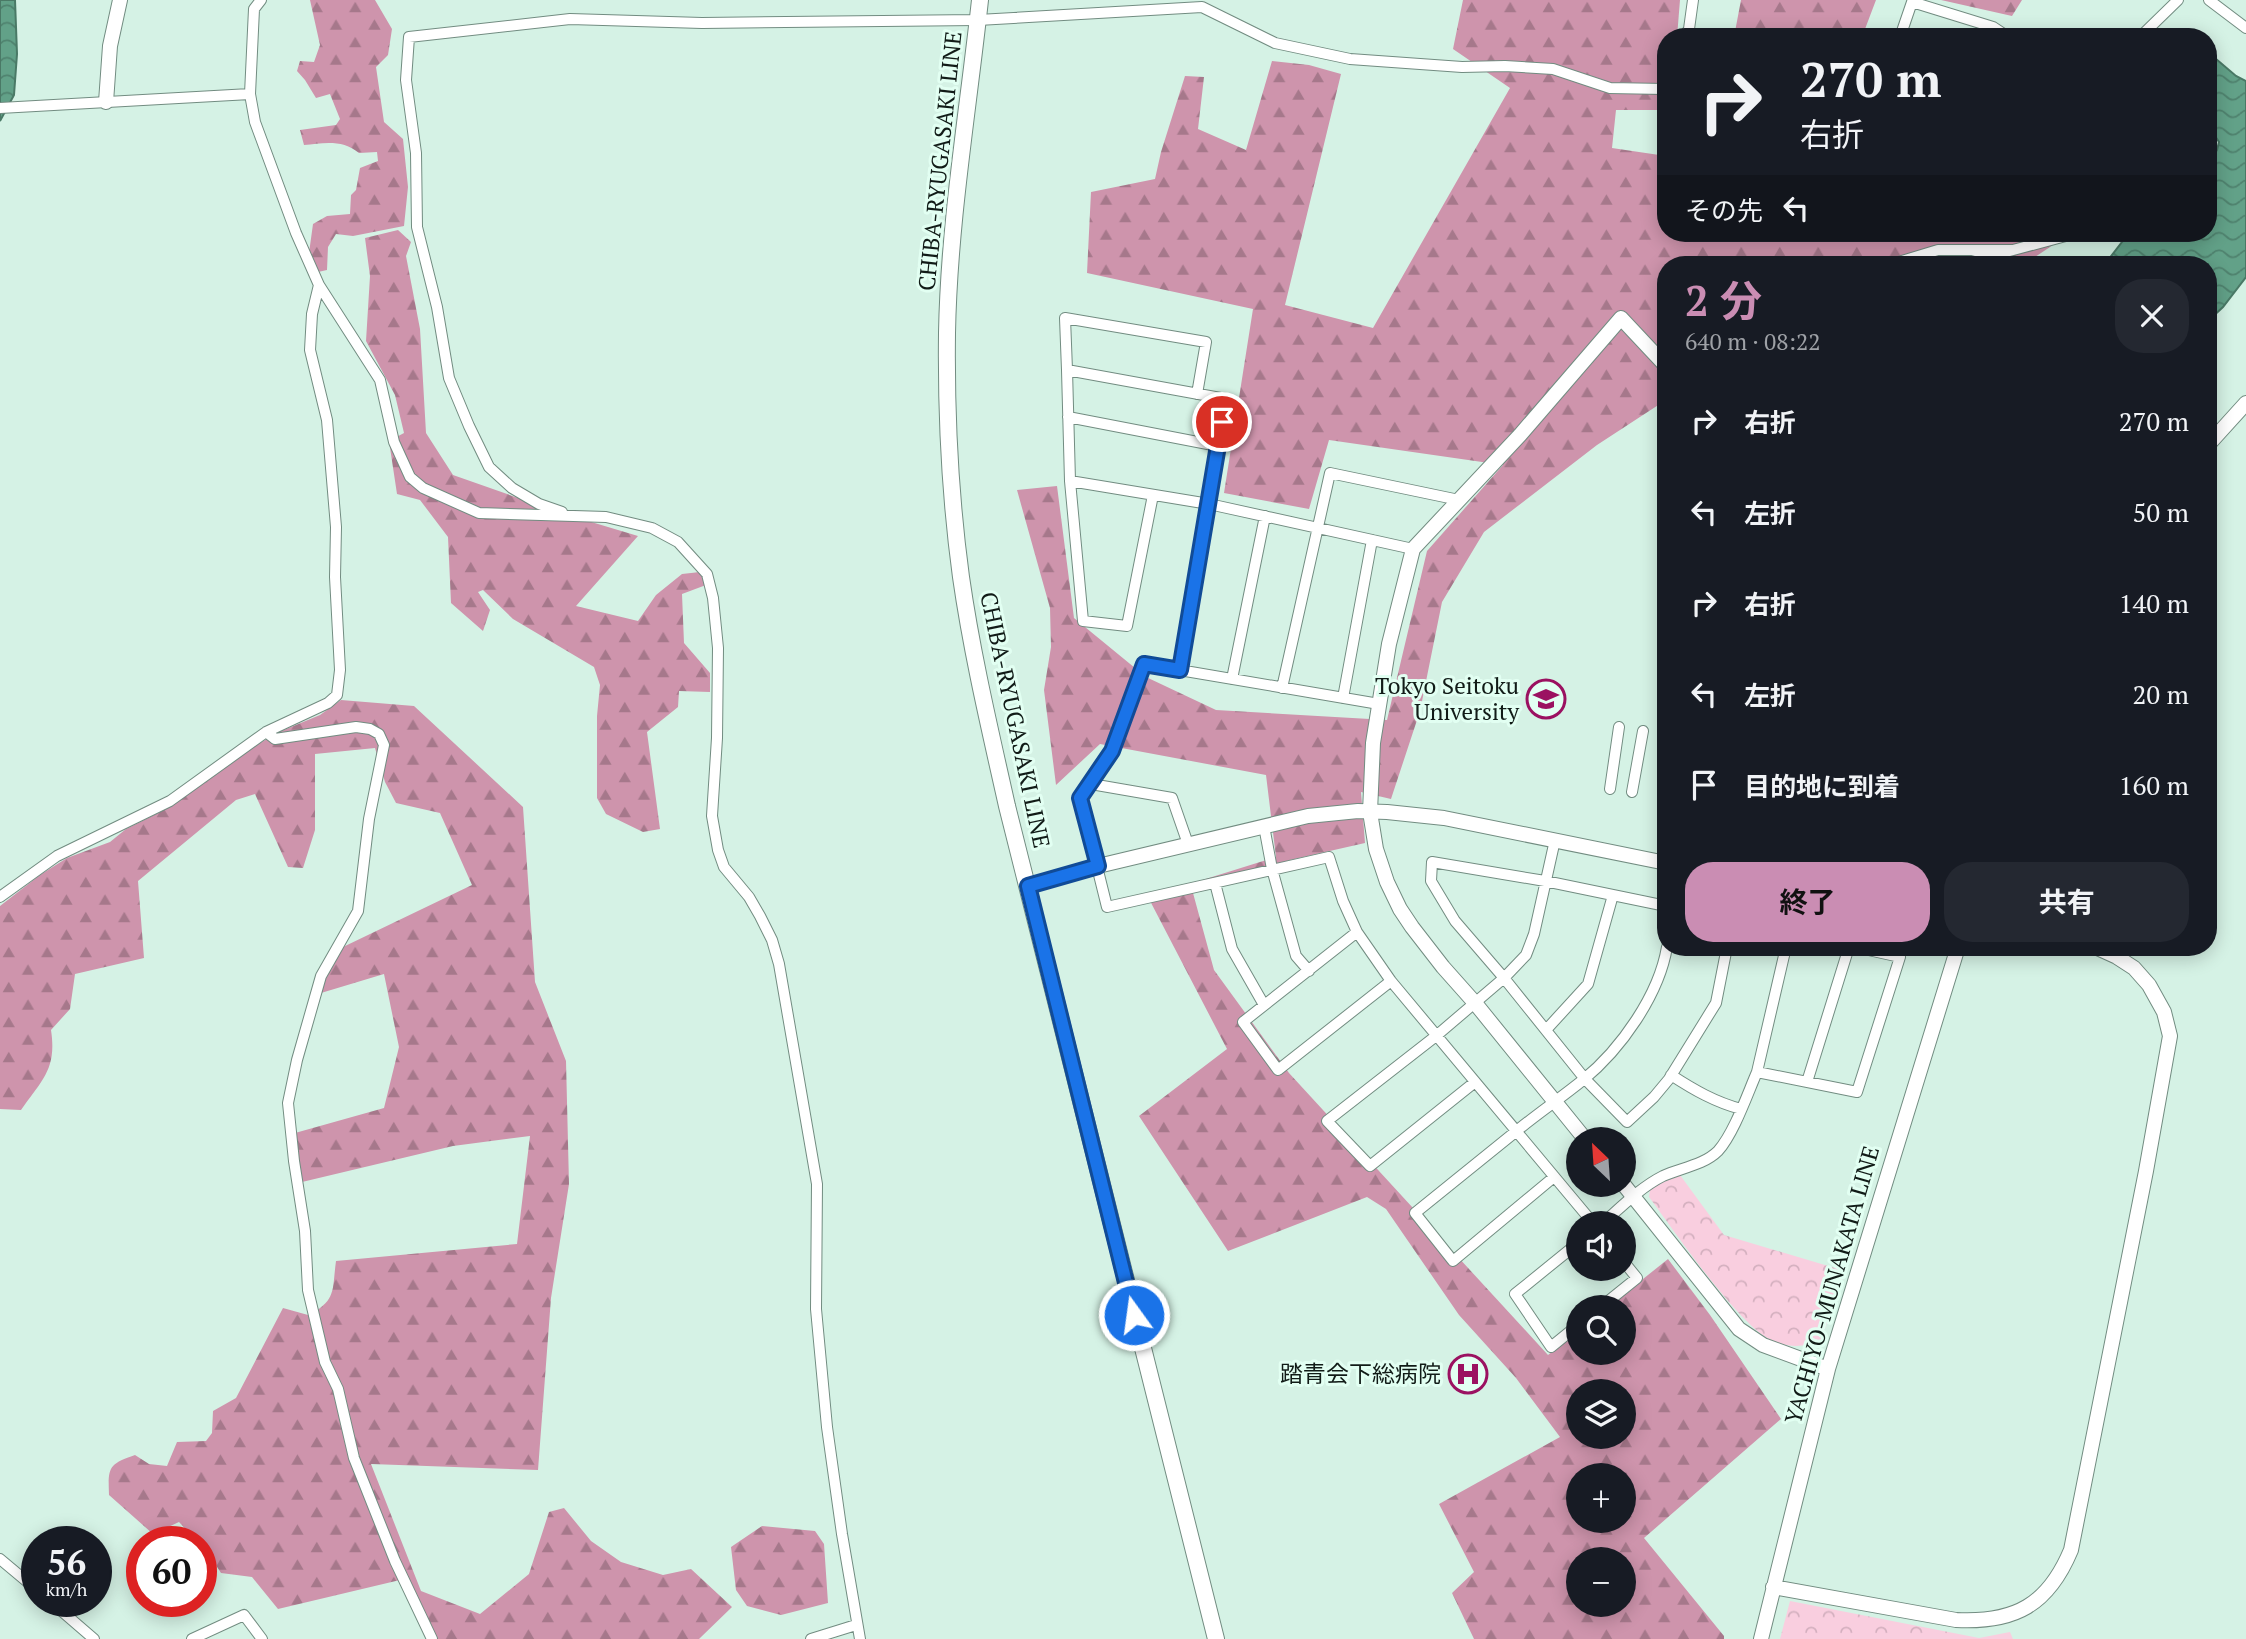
<!DOCTYPE html>
<html lang="ja">
<meta charset="utf-8">
<style>
body{margin:0;font-family:"PT Serif","Noto Sans JP",serif;background:#242831;color:#f1f3f6;height:100vh;display:flex;flex-direction:column;font-size:26px;white-space:nowrap}
*{box-sizing:border-box;margin:0}
p{font-size:23px;color:#9ea1a6}
.icon{flex:none;width:38px;height:38px;fill:none;stroke:currentColor;stroke-width:2;stroke-linecap:round;stroke-linejoin:round}
.map{position:relative;flex:1;overflow:hidden}
.drawer{position:absolute;left:1657px;top:256px;width:560px;height:700px;display:flex;flex-direction:column;background:#171b24;border-radius:28px;box-shadow:0 4px 18px #0003}
.drawer>*{flex:none}
.top-card{position:absolute;left:1657px;top:28px;width:560px;height:214px;border-radius:28px;box-shadow:0 4px 18px #0003;background:#171b24;color:#f1f3f6;overflow:hidden}
.needle{width:46px;rotate:335deg}
.buttons{position:absolute;left:1566px;top:1127px;display:grid;gap:14px}
.buttons a{display:grid;place-items:center;width:70px;height:70px;border-radius:50%;background:#171b24;box-shadow:0 4px 18px #0003;font-size:35px}
.speed{position:absolute;left:21px;top:1526px;display:flex;gap:14px;font-size:35px;font-weight:700;text-align:center}
.speed>*{display:grid;place-content:center;width:91px;height:91px;border-radius:50%;background:#171b24;box-shadow:0 4px 18px #0003;line-height:1}
.speed small{font-size:18px;font-weight:400}
.speed .limit{border:10px solid #d22;background:#fff;color:#111}
.pin{position:absolute;display:grid;place-items:center;width:60px;height:60px;color:#fff;margin:-30px;border:4px solid #fff;border-radius:50%;box-shadow:0 2px 7px #0007}
.me{position:absolute;width:77px;margin:-38px;rotate:346deg;stroke-linejoin:round;filter:drop-shadow(0 0 5px #0008)}
.turn{display:flex;align-items:center;gap:24px;height:147px;padding:0 28px;font-size:32px}
.turn .icon{width:91px;height:91px;stroke-width:2.5}
.turn b{display:block;font-size:49px;line-height:60px}
.then{display:flex;align-items:center;height:66px;padding:0 28px;background:#0003;gap:14px;font-size:26px}
.round{display:grid;place-items:center;flex:none;width:74px;height:74px;border-radius:28px;background:#242831}
.summary{display:flex;align-items:center;justify-content:space-between;height:119px;padding:0 28px}
h1{font-size:42px;font-weight:700;line-height:52px;color:#ca8db3}
.cta{display:flex;gap:14px;margin-top:auto;padding:14px 28px}
.cta a{flex:1;height:80px;border-radius:28px;background:#ca8db3;color:#111;font-size:28px;font-weight:700;line-height:80px;text-align:center}
.cta a+a{background:#242831;color:#f1f3f6}
ul{padding:0;list-style:none}
li{display:flex;align-items:center;gap:21px;height:91px;padding:0 28px}
li div{flex:1}
li b{display:block;font-size:26px}
li em{font-style:normal}
.map>svg:first-child{display:block}
</style>
<div class="map">
<svg width="2246" height="1639" viewBox="0 0 2246 1639">
<defs>
<pattern id="forest-firs" width="22" height="20" patternUnits="userSpaceOnUse" patternTransform="scale(1.75)"><rect width="22" height="20" fill="#ce94ac"/><path d="M5 1l3.5 6h-7zM16 11l3.5 6h-7z" fill="#a6788b"/></pattern>
<pattern id="park-crowns" width="20" height="18" patternUnits="userSpaceOnUse" patternTransform="scale(1.75)"><rect width="20" height="18" fill="#f9cedf"/><path d="M2 6a3 3 0 1 1 6 0M12 15a3 3 0 1 1 6 0" fill="none" stroke="#d4b0bf"/></pattern>
<pattern id="water-waves" width="16" height="10" patternUnits="userSpaceOnUse" patternTransform="scale(1.75)"><rect width="16" height="10" fill="#62a188"/><path d="M0 5q4-4 8 0t8 0" fill="none" stroke="#4f826e"/></pattern>
</defs>
<rect width="100%" height="100%" fill="#d5f2e5"/>
<path fill="url(#forest-firs)" fill-rule="evenodd" d="M310,0h65l17,29 -4,26 -12,12 8,55 19,17 5,48 -4,39 -51,10 -17,-2 -8,13 -1,23 -9,2 -9,-19 4,-29 14,-8 23,-2 1,-19 5,-5 4,-22 18,-7 -1,-9 -18,1c-16,-14 -36,-10 -55,-8l-4,-15 36,-5 4,-6 -10,-25 -14,4 -11,-18 -8,-9 3,-10 14,1 6,-17z
M1463,0h217l-3,37h-11v73h-50l-4,38 54,8v77h405l-36,24 -33,7h-336v136l-69,45 -113,87 -42,70 -22,109 -29,88 -30,-7 4,51 -75,17 -97,33 21,77 75,103 259,282 30,-24v22h46v-46h-16l60,-48 42,56 71,104 -137,119 80,98v3h-250l-22,-46 22,-21 -35,-68 121,-67 -44,-59 -57,-63 -73,-106 -19,-12 -139,54 -89,-135 88,-67 -79,-152 128,-40 -10,-82 -166,-31 -44,41 -12,-95 7,-43 -1,-39 -33,-118 40,-4 17,132 72,59 70,33 171,10 40,-169 76,-86 -174,-25 -20,69 -85,-16 29,-184 -166,-36 4,-81 64,-13 6,-27 24,-76 19,1 -6,52 48,21 26,-89 37,4 32,9 -56,231 88,23 137,-240 -57,-39zM1578,1391h46v46h-46zM1578,1475h46v46h-46zM1578,1559h46v46h-46z
M1741,0h135l-14,37h-128z
M1941,0h81l-10,16z
M398,230l13,12 -5,14 14,73 6,104 27,42 105,37 80,24 -62,70 62,15 18,-26 26,-21 18,-2 6,13 -24,9 2,49 26,30v19l-31,-1 -1,16 -31,25 13,97 -17,3 -37,-18 -9,-16v-82l3,-31 -6,-18 -81,-48 -30,-29 -5,2 12,18 -7,21 -32,-28 -3,-66 -28,-37 -23,-6 -8,-53 15,-8 -9,-38 -29,-54 4,-65 -5,-38z
M341,700l73,6 109,101 12,175 31,79 3,123 -18,114 -13,172 -167,-6 50,127 59,23 49,-40 20,-62 15,-4 27,33 30,21 42,13 28,-6 41,38 -33,32h-270l-29,-59 -122,29 -26,-32 -31,-4 -20,-31h-3l-19,-20 -26,12 -44,-39c-1,-27 -1,-31 26,-40l14,9 18,2 10,-24 29,-1 6,-8 1,-22 23,-13 47,-90 25,7c29,-14 24,-25 28,-54l181,-17 13,-108 -77,10 -151,36 -7,-49 89,-25 15,-61 -15,-73 -63,19 4,-14 18,-32 129,-62 -32,-72 -44,-10 -11,-21 -10,-34 -60,6v76l-12,38 -15,-1 -33,-73 -19,6 -98,81 6,77 -69,16 -5,35 -19,21c6,39 -9,50 -30,80l-21,-1v-203l40,-31 27,-17 43,-16 16,-13 44,-22 78,-57 31,-18 41,-17z
M762,1526l53,5 9,13 4,59 -47,12 -34,-9 -11,-16 -5,-43z"/>
<path fill="url(#park-crowns)" d="M1680,1175l44,60 121,36 -24,69c-16,7 -28,8 -46,2 -33,-11 -102,-113 -126,-145l1,-7 15,-10z
M1790,1601l189,37 31,-6 3,7h-233z"/>
<path fill="url(#water-waves)" stroke="#4a7966" stroke-width="2" d="M0,0h15l2,54 -3,41 -14,26z
M2209,53l27,23 10,5v196l-23,30 -14,13 -1,-56h-103l24,-31h79l1,-71 8,-12 2,-8 -10,-15z"/>
<g fill="none" stroke-linecap="round" stroke-linejoin="round">
<defs>
<path id="street" d="M2209,0l37,28
M1684,37l5,-8 4,-29
M1900,37l12,-35 81,25 15,10
M2140,37l38,-37
M1666,72l-2,17h2
M250,94l4,-85 7,-9
M0,108l250,-14 5,28 41,111 23,52 61,95 14,62 16,35 13,11 56,25 127,4 46,11 26,14 29,32 6,24 5,50 -1,90 -5,78 6,34 6,17 25,30 11,19 12,24 7,24 38,220 -1,125 11,118 15,107 18,105
M1892,264l46,-14h73
M1970,264l-2,-2 109,-29
M1067,370l3,111 13,140 44,5 26,-131
M1068,417l150,29
M1070,481l139,23 204,45
M562,512l-23,-8 -27,-16 -23,-21 -20,-41 -20,-48 -12,-71 -20,-80 -1,-74 -10,-73 3,-43 161,-18 132,4 276,-3 224,-13 73,36 75,16 112,8 43,-1 48,3 57,19 54,1
M1180,670l46,-271 -159,-29 -2,-52 141,24 -9,52
M1232,679l33,-163
M1282,688l48,-215 129,27
M1343,698l29,-158
M266,732l9,7 81,-12 14,2 9,5 5,11 -15,74 -11,92 -37,65 -24,84 -9,43 6,58 11,70 3,59 17,72 13,27 16,69 41,103 37,78
M1091,784l21,-33 32,-87 235,40
M1610,789l9,-62
M1632,792l11,-61
M1264,826l8,43 24,87 13,15
M1188,844l-16,-46 -81,-14 -11,14 27,109 222,-50 14,44 14,31 34,49 202,242
M1215,883l17,66 32,56
M0,897l57,-41 113,-55 96,-69 62,-29 9,-8 3,-25 -5,-93 1,-50 -9,-107 -17,-70 2,-36 7,-29
M1666,906l-121,-25 -113,-19 -1,19 24,40 49,57 81,101 42,43 27,-25 15,-18 47,-76 11,-56
M1357,932l-114,90 35,48 113,-89
M1546,1030l42,-46 25,-89
M1757,1072l29,-125
M1671,1075c23,15 44,27 70,34
M1475,1082l-105,84 -43,-45 109,-85 68,-58 22,-23 8,-21 21,-94
M1807,1082l42,-135
M1554,1177l-101,84 -38,-48c35,-28 69,-56 104,-84 21,-17 43,-32 64,-49 38,-31 76,-85 84,-133
M1603,1223c18,-16 38,-36 60,-47 18,-8 41,-11 55,-25 16,-18 29,-56 39,-79l100,20 43,-135 -45,-10
M1578,1243l-63,51 36,53 27,-22
M1601,1307l36,-29 -13,-16
M0,1559l37,31
M50,1601l44,38
M192,1639l52,-24 18,24
M811,1639l45,-14"/>
<path id="secondary" d="M106,102l4,-56 10,-46
M2208,445l38,-42
M1028,886l70,-20 210,-50 50,-5 29,1 57,6 222,45
M1585,1139l-110,-136 -32,-36 -31,-40 -12,-18 -13,-27 -11,-33 -6,-37 3,-69 16,-99 24,-95 107,-114 101,-117 45,48
M1624,1185l115,144 24,16 65,24
M1773,1587l183,33c59,3 92,-15 115,-70l75,-379 24,-135 -6,-24 -15,-27 -15,-17 -17,-11 -22,-10
M1761,1639l67,-270 130,-422"/>
<path id="primary" d="M980,0c-12,111 -31,222 -33,333 -1,82 3,163 14,244 11,77 29,153 46,229l209,833"/>
</defs>
<use href="#street" stroke="#728c81" stroke-width="12"/>
<use href="#secondary" stroke="#728c81" stroke-width="16"/>
<use href="#primary" stroke="#728c81" stroke-width="18"/>
<use href="#street" stroke="#fff" stroke-width="10"/>
<use href="#secondary" stroke="#fff" stroke-width="14"/>
<use href="#primary" stroke="#fff" stroke-width="16"/>
</g>
<g fill="none" stroke-linecap="round" stroke-linejoin="round">
<defs>
<path id="route" d="M1134,1315l-106,-429 70,-20 -18,-68 32,-47 32,-87 36,6 42,-248"/>
</defs>
<use href="#route" stroke="#114b97" stroke-width="18"/>
<use href="#route" stroke="#1a73e8" stroke-width="12"/>
</g>
<defs>
<symbol id="university-ring" viewBox="-11 -11 22 22"><circle r="9.5" fill="#e2fff2" stroke="#9b1161" stroke-width="1.5"/><path d="M0-5L7-2L0 1L-7-2ZM-4 1L0 2.5L4 1V4Q0 6-4 4Z" fill="#9b1161"/></symbol>
<symbol id="hospital-ring" viewBox="-11 -11 22 22"><circle r="9.5" fill="#e2fff2" stroke="#9b1161" stroke-width="1.5"/><path d="M-5-5h3v3.5h4V-5h3V5h-3V1.5h-4V5h-3Z" fill="#9b1161"/></symbol>
</defs>
<g fill-rule="evenodd">
<use href="#university-ring" x="1524" y="677" width="44" height="44"/>
<use href="#hospital-ring" x="1446" y="1352" width="44" height="44"/>
</g>
<g text-anchor="middle" stroke-width="6" stroke-linejoin="round" paint-order="stroke">
<g font-size="23" fill="#111b17" stroke="#e2fff2">
<text transform="translate(940 161) rotate(-84)" y="8">CHIBA-RYUGASAKI LINE</text>
<text transform="translate(1015 720) rotate(78)" y="8">CHIBA-RYUGASAKI LINE</text>
<text transform="translate(1832 1285) rotate(-74)" y="8">YACHIYO-MUNAKATA LINE</text>
</g>
<g font-size="23" fill="#111b17" stroke="#e2fff2" text-anchor="end">
<text x="1519" y="694">Tokyo Seitoku<tspan x="1519" dy="26">University</tspan></text>
<text x="1441" y="1382">踏青会下総病院</text>
</g>
</g>
</svg>
<div class="buttons">
<a><svg class="needle" viewBox="-14 -14 28 28"><path d="M0-13l5 13h-10z" fill="#e53935"/><path d="M0 13l5-13h-10z" fill="#9ea1a6"/></svg></a>
<a><svg class="icon" aria-label="sound" viewBox="0 0 24 24"><path d="M4 9h4l5-4v14l-5-4H4zM17 9q2 3 0 6"/></svg></a>
<a><svg class="icon" aria-label="search" viewBox="0 0 24 24"><circle cx="10" cy="10" r="6"/><path d="M15 15l6 6"/></svg></a>
<a><svg class="icon" aria-label="layers" viewBox="0 0 24 24"><path d="M12 4l9 5-9 5-9-5zM3 14l9 5 9-5"/></svg></a>
<a>+</a>
<a>−</a>
</div>
<div class="speed"><div>56<small>km/h</small></div><div class="limit">60</div></div>
<div class="pin" style="left:1222px;top:422px;background:#d93025"><svg class="icon" aria-label="arrive" viewBox="0 0 24 24"><path d="M6 21V4h12l-3 4 3 4H6"/></svg></div>
<svg class="me" style="left:1134px;top:1315px" viewBox="-20 -20 40 40"><circle r="17" fill="#1a73e8" stroke="#fff" stroke-width="3"/><path d="M0-11L8 9 0 5-8 9z" fill="#fff"/></svg>
<div class="top-card">
<div class="turn"><svg class="icon" aria-label="right" viewBox="0 0 24 24"><path d="M7 20v-9h11M14 6l5 5-5 5"/></svg><div><b>270 m</b>右折</div></div>
<div class="then">その先<svg class="icon" aria-label="left" viewBox="0 0 24 24"><path d="M17 20v-9H6M10 6l-5 5 5 5"/></svg></div>
</div>
<section class="drawer">
<div class="summary"><div><h1>2 分</h1><p>640 m · 08:22</p></div><a class="round"><svg class="icon" aria-label="close" viewBox="0 0 24 24"><path d="M6 6l12 12M18 6L6 18"/></svg></a></div>
<ul>
<li><svg class="icon" aria-label="right" viewBox="0 0 24 24"><path d="M7 20v-9h11M14 6l5 5-5 5"/></svg><div><b>右折</b></div><em>270 m</em></li>
<li><svg class="icon" aria-label="left" viewBox="0 0 24 24"><path d="M17 20v-9H6M10 6l-5 5 5 5"/></svg><div><b>左折</b></div><em>50 m</em></li>
<li><svg class="icon" aria-label="right" viewBox="0 0 24 24"><path d="M7 20v-9h11M14 6l5 5-5 5"/></svg><div><b>右折</b></div><em>140 m</em></li>
<li><svg class="icon" aria-label="left" viewBox="0 0 24 24"><path d="M17 20v-9H6M10 6l-5 5 5 5"/></svg><div><b>左折</b></div><em>20 m</em></li>
<li><svg class="icon" aria-label="arrive" viewBox="0 0 24 24"><path d="M6 21V4h12l-3 4 3 4H6"/></svg><div><b>目的地に到着</b></div><em>160 m</em></li>
</ul>
<div class="cta"><a>終了</a><a>共有</a></div>
</section>
</div>
